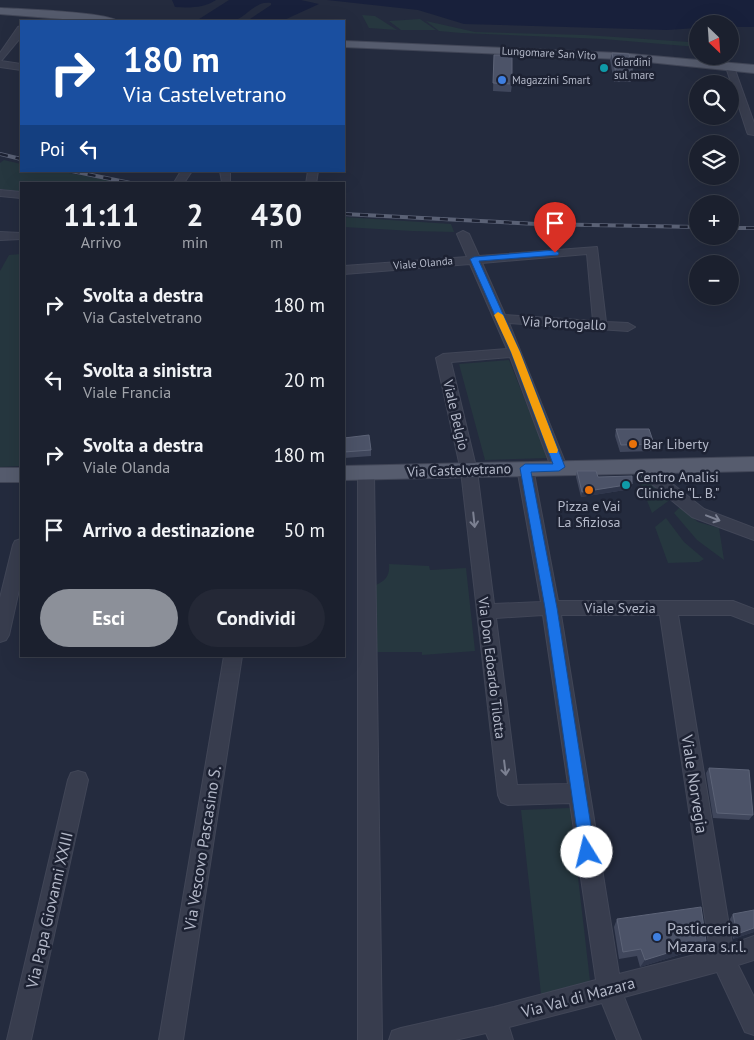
<!DOCTYPE html>
<html lang="it">
<meta charset="utf-8">
<style>
body{margin:0;font-family:"PT Sans",sans-serif;background:#242836;color:#f1f3f6;height:100vh;display:flex;flex-direction:column;font-size:19px;white-space:nowrap}
*{box-sizing:border-box;margin:0}
p{font-size:16px;color:#a0a3aa}
.icon{flex:none;width:28px;height:28px;fill:none;stroke:currentColor;stroke-width:2;stroke-linecap:round;stroke-linejoin:round}
.map{position:relative;flex:1;overflow:hidden}
.panel{position:absolute;left:20px;top:182px;width:325px;height:475px;display:flex;flex-direction:column;background:#1b202e;border-radius:0px;box-shadow:0 5px 20px #0002,0 0 0 1px #393e4a}
.panel>*{flex:none}
.hud{position:absolute;left:20px;top:20px;width:325px;height:152px;border-radius:0px;box-shadow:0 5px 20px #0002,0 0 0 1px #393e4a;background:#1a4fa0;color:#fff;overflow:hidden}
.needle{width:32px;rotate:155deg}
.fabs{position:absolute;left:689px;top:15px;display:grid;gap:10px}
.fabs a{display:grid;place-items:center;width:50px;height:50px;border-radius:50%;background:#1b202e;box-shadow:0 5px 20px #0002,0 0 0 1px #393e4a;font-size:25px}
.pin{position:absolute;display:grid;place-items:center;width:42px;height:42px;color:#fff;margin:-51px -21px;border-radius:50% 50% 50% 0;rotate:-45deg;box-shadow:0 0 5px #0007}
.pin .icon{rotate:45deg}
.me{position:absolute;width:55px;margin:-28px;rotate:351deg;stroke-linejoin:round;filter:drop-shadow(0 0 4px #0008)}
.turn{display:flex;align-items:center;gap:18px;height:105px;padding:0 20px;font-size:22px}
.turn .icon{width:65px;height:65px;stroke-width:2.5}
.turn b{display:block;font-size:35px;line-height:42px}
.then{display:flex;align-items:center;height:48px;padding:0 20px;background:#0003;gap:10px;font-size:19px}
.eta{display:flex;justify-content:space-evenly;align-items:center;height:85px;text-align:center}
.eta b{font-size:30px;font-weight:800;line-height:35px}
.button{display:flex;gap:10px;margin-top:auto;padding:10px 20px}
.button a{flex:1;height:58px;border-radius:30px;background:#8c9099;color:#fff;font-size:20px;font-weight:800;line-height:58px;text-align:center}
.button a+a{background:#242836;color:#f1f3f6}
ul{padding:0;list-style:none}
li{display:flex;align-items:center;gap:15px;height:75px;padding:0 20px}
li div{flex:1}
li b{display:block;font-size:19px}
li em{font-style:normal}
.map>svg:first-child{display:block}
</style>
<div class="map">
<svg width="754" height="1040" viewBox="0 0 754 1040">
<rect width="100%" height="100%" fill="#242b3e"/>
<path fill="#26373f" d="M362,15l13,1 22,14 -28,-2z
M420,19l16,11h-35l-12,-9z
M426,21l49,11 110,3 104,7 8,1v4l-94,-8 -142,-6 -22,-2z
M4,160l17,4v7h37l72,13h-109v8l-21,-3v-26z
M344,217l107,7 3,8 -42,-1 -68,-4z
M21,254v212l-21,1v-196l9,-16z
M509,360l39,98 -63,2 -26,-96z
M637,476h5l29,23 -19,14z
M680,507l18,15 21,6 5,32 -27,-20 -23,-27z
M666,518l18,24 20,17 -5,3 -31,1 -13,-36z
M389,564l40,2 1,4 36,-2 9,83 -53,4v-3h-44l-6,-2 2,-64c11,-5 16,-9 15,-22z
M570,808l20,173 -49,13 -20,-184z"/>
<path fill="#18203b" d="M172,0h44c-12,8 -27,8 -41,7z
M229,0h72l18,4 -37,17h-35l24,-16v-2c-16,-3 -25,15 -38,18 -12,2 -25,0 -37,0z
M327,0h427v27h-16l-8,-3h-32l-1,4 -30,2 -203,-6 -46,-14z"/>
<g fill="none" stroke-linecap="round" stroke-linejoin="round">
<defs>
<path id="minor" d="M21,26v11l-20,24 20,3v6l-21,-3v-14l18,-26z
M730,64l4,3 20,56v12l-6,-1 -1,-2 -21,-65z
M181,171h11l-8,12h-8l-1,-2z
M220,171h10v11h-8z
M308,171h10l-2,13h-10z
M0,190l21,2v6l-21,-2z
M463,231l6,3 10,22 118,-9 9,75 22,1 7,4 -7,4 -119,-8 58,144 -3,4 -5,1 -5,-1 -3,-4 -41,-110 -59,5 26,109 17,133 47,-2 -24,-134 3,-4 5,-1 5,1 3,4 25,133h175l21,8v15l-23,-9h-53l54,329 22,-8v24l-16,5 16,32v38l-9,-3 -28,-60 -93,25 17,43h-24l-15,-37 -93,24 4,13h-24l-3,-7 -31,7h-66l3,-9 9,-3 93,-21 102,-27 -26,-177 -62,2 -7,-3 -3,-7 -37,-324 -25,-113 7,-4 64,-5 -37,-85 -126,10v-8l123,-9 -10,-23zM587,254l6,67 -88,-6 -23,-52zM543,615l25,169 -51,1 -21,-167zM561,615h99l50,336 -91,23z
M0,232l21,1v6l-21,1z
M641,462l5,1 58,46 50,19v12l-62,-23 -56,-46 -3,-4 3,-4z
M366,468l5,1 3,4 8,567h-24v-567l3,-4z
M21,539v42l-12,54 -3,5 -6,2v-44l13,-53 2,-4z
M224,656h18l-59,384h-24z
M78,771l7,2 3,7 -57,260h-24l61,-260 3,-7z"/>
<path id="major" d="M0,8c19,1 108,4 117,13h-29l-88,-7z
M344,41l275,12 135,12v8l-135,-14 -275,-12z
M754,457v14l-410,9v-14z
M0,468h21v14h-21z"/>
</defs>
<use href="#minor" stroke="#414657" stroke-width="2"/>
<use href="#major" stroke="#414657" stroke-width="2"/>
<use href="#minor" fill="#383d4e" fill-rule="evenodd"/>
<use href="#major" fill="#565c6e" fill-rule="evenodd"/>
<defs>
<path id="rail" d="M0,154l21,5
M72,171l63,13
M344,214l193,10 161,3
M730,228h24"/>
</defs>
<use href="#rail" stroke="#5a6175" stroke-width="4"/>
<use href="#rail" stroke="#1d2233" stroke-width="2.5" stroke-dasharray="8" stroke-linecap="butt"/>
</g>
<path fill="#40475c" d="M612,53l21,21 -2,8h-17l-4,-22z
M494,55l18,29 -1,8 -18,-1z
M616,429l38,15 -2,7 -32,1 -5,-16z
M344,438l27,12v6l-27,2z
M577,471l21,6 34,7 -1,5 -50,8 -5,-20z
M709,768l44,47 -4,5 -36,-2 -7,-45z
M733,914l21,18 -21,7 -3,-20z
M617,919l89,22 -5,7 -61,19 -3,-11 -18,3 -5,-32z"/>
<path fill="#2f364b" d="M632,484l-1,5 -50,8 1,-5z
M754,928v4l-21,7 4,-5z
M706,941l-5,7 -61,19 5,-7z"/>
<path fill="#4c5368" stroke="#5c6377" d="M612,53l17,1 4,20h-17z
M494,55h18v29l-19,-1z
M616,429h33l5,15 -33,1z
M369,435l2,15 -27,2v-14z
M577,471h19l2,6 34,-1v8l-50,8z
M709,768l40,2 4,45 -36,-2z
M701,907l5,34 -61,19 -4,-11 -18,3 -6,-33z
M754,910v18l-17,6 -4,-20z"/>
<defs><path id="oneway-shaft" d="M-6 0H5M1.5-3L5.5 0L1.5 3" fill="none" stroke-width="1.6" stroke-linecap="round" stroke-linejoin="round" transform="scale(1.25)"/></defs>
<g stroke="#7c8192">
<use href="#oneway-shaft" transform="translate(713 518) rotate(21)"/>
<use href="#oneway-shaft" transform="translate(474 520) rotate(84)"/>
<use href="#oneway-shaft" transform="translate(505 768) rotate(83)"/>
</g>
<path fill="#1a73e8" stroke="#114b97" d="M555,250l4,3 -1,2 -79,6 41,91 45,115 -6,4 -28,1 26,136 38,244 -2,5 -6,2 -5,-2 -2,-5 -35,-244 -25,-140 5,-4h28l-42,-112 -41,-93 4,-2z"/>
<path fill="#f59e0b" d="M498,312l5,3 17,37 38,98 -1,3h-8l-1,-3 -37,-98 -17,-37z"/>
<g fill="#0f9aa8" stroke="#1d2233" stroke-width="2">
<circle cx="604" cy="68" r="5"/>
<circle cx="626" cy="485" r="5"/>
</g>
<g fill="#3f7fe0" stroke="#1d2233" stroke-width="2">
<circle cx="502" cy="80" r="5"/>
<circle cx="657" cy="937" r="5"/>
</g>
<g fill="#e8710a" stroke="#1d2233" stroke-width="2">
<circle cx="633" cy="444" r="5"/>
<circle cx="589" cy="490" r="5"/>
</g>
<g text-anchor="middle" stroke-width="5" stroke-linejoin="round" paint-order="stroke">
<g font-size="11" fill="#b4b9c9" stroke="#1d2233">
<text transform="translate(549 53) rotate(3)" y="4">Lungomare San Vito</text>
<text transform="translate(423 263) rotate(-5)" y="4">Viale Olanda</text>
</g>
<g font-size="11" fill="#b4b9c9" stroke="#1d2233" text-anchor="start">
<text x="614" y="66">Giardini<tspan x="614" dy="13">sul mare</tspan></text>
<text x="512" y="84">Magazzini Smart</text>
</g>
<g font-size="14" fill="#b4b9c9" stroke="#1d2233">
<text transform="translate(564 323) rotate(3)" y="5">Via Portogallo</text>
<text transform="translate(456 415) rotate(77)" y="5">Viale Belgio</text>
<text transform="translate(459 470) rotate(-2)" y="5">Via Castelvetrano</text>
<text x="620" y="613">Viale Svezia</text>
<text transform="translate(492 668) rotate(83)" y="5">Via Don Edoardo Tilotta</text>
</g>
<g font-size="14" fill="#b4b9c9" stroke="#1d2233" text-anchor="start">
<text x="643" y="449">Bar Liberty</text>
<text x="636" y="482">Centro Analisi<tspan x="636" dy="16">Cliniche "L. B."</tspan></text>
<text x="589" y="511" text-anchor="middle">Pizza e Vai<tspan x="589" dy="16">La Sfiziosa</tspan></text>
</g>
<g font-size="16" fill="#b4b9c9" stroke="#1d2233">
<text transform="translate(695 784) rotate(81)" y="6">Viale Norvegia</text>
<text transform="translate(202 848) rotate(-81)" y="6">Via Vescovo Pascasino S.</text>
<text transform="translate(49 910) rotate(-77)" y="6">Via Papa Giovanni XXIII</text>
<text transform="translate(578 997) rotate(-15)" y="6">Via Val di Mazara</text>
</g>
<g font-size="16" fill="#b4b9c9" stroke="#1d2233" text-anchor="start">
<text x="667" y="934">Pasticceria<tspan x="667" dy="18">Mazara s.r.l.</tspan></text>
</g>
</g>
</svg>
<div class="fabs">
<a><svg class="needle" viewBox="-14 -14 28 28"><path d="M0-13l5 13h-10z" fill="#e53935"/><path d="M0 13l5-13h-10z" fill="#a0a3aa"/></svg></a>
<a><svg class="icon" aria-label="search" viewBox="0 0 24 24"><circle cx="10" cy="10" r="6"/><path d="M15 15l6 6"/></svg></a>
<a><svg class="icon" aria-label="layers" viewBox="0 0 24 24"><path d="M12 4l9 5-9 5-9-5zM3 14l9 5 9-5"/></svg></a>
<a>+</a>
<a>−</a>
</div>
<div class="pin" style="left:555px;top:253px;background:#d93025"><svg class="icon" aria-label="arrive" viewBox="0 0 24 24"><path d="M6 21V4h12l-3 4 3 4H6"/></svg></div>
<svg class="me" style="left:587px;top:852px" viewBox="-20 -20 40 40"><circle r="19" fill="#fff"/><path d="M0-13L10 11 0 6-10 11z" fill="#1a73e8"/></svg>
<div class="hud">
<div class="turn"><svg class="icon" aria-label="right" viewBox="0 0 24 24"><path d="M7 20v-9h11M14 6l5 5-5 5"/></svg><div><b>180 m</b>Via Castelvetrano</div></div>
<div class="then">Poi<svg class="icon" aria-label="left" viewBox="0 0 24 24"><path d="M17 20v-9H6M10 6l-5 5 5 5"/></svg></div>
</div>
<section class="panel">
<div class="eta">
<div><b>11:11</b><p>Arrivo</p></div>
<div><b>2</b><p>min</p></div>
<div><b>430</b><p>m</p></div>
</div>
<ul>
<li><svg class="icon" aria-label="right" viewBox="0 0 24 24"><path d="M7 20v-9h11M14 6l5 5-5 5"/></svg><div><b>Svolta a destra</b><p>Via Castelvetrano</p></div><em>180 m</em></li>
<li><svg class="icon" aria-label="left" viewBox="0 0 24 24"><path d="M17 20v-9H6M10 6l-5 5 5 5"/></svg><div><b>Svolta a sinistra</b><p>Viale Francia</p></div><em>20 m</em></li>
<li><svg class="icon" aria-label="right" viewBox="0 0 24 24"><path d="M7 20v-9h11M14 6l5 5-5 5"/></svg><div><b>Svolta a destra</b><p>Viale Olanda</p></div><em>180 m</em></li>
<li><svg class="icon" aria-label="arrive" viewBox="0 0 24 24"><path d="M6 21V4h12l-3 4 3 4H6"/></svg><div><b>Arrivo a destinazione</b></div><em>50 m</em></li>
</ul>
<div class="button"><a>Esci</a><a>Condividi</a></div>
</section>
</div>
